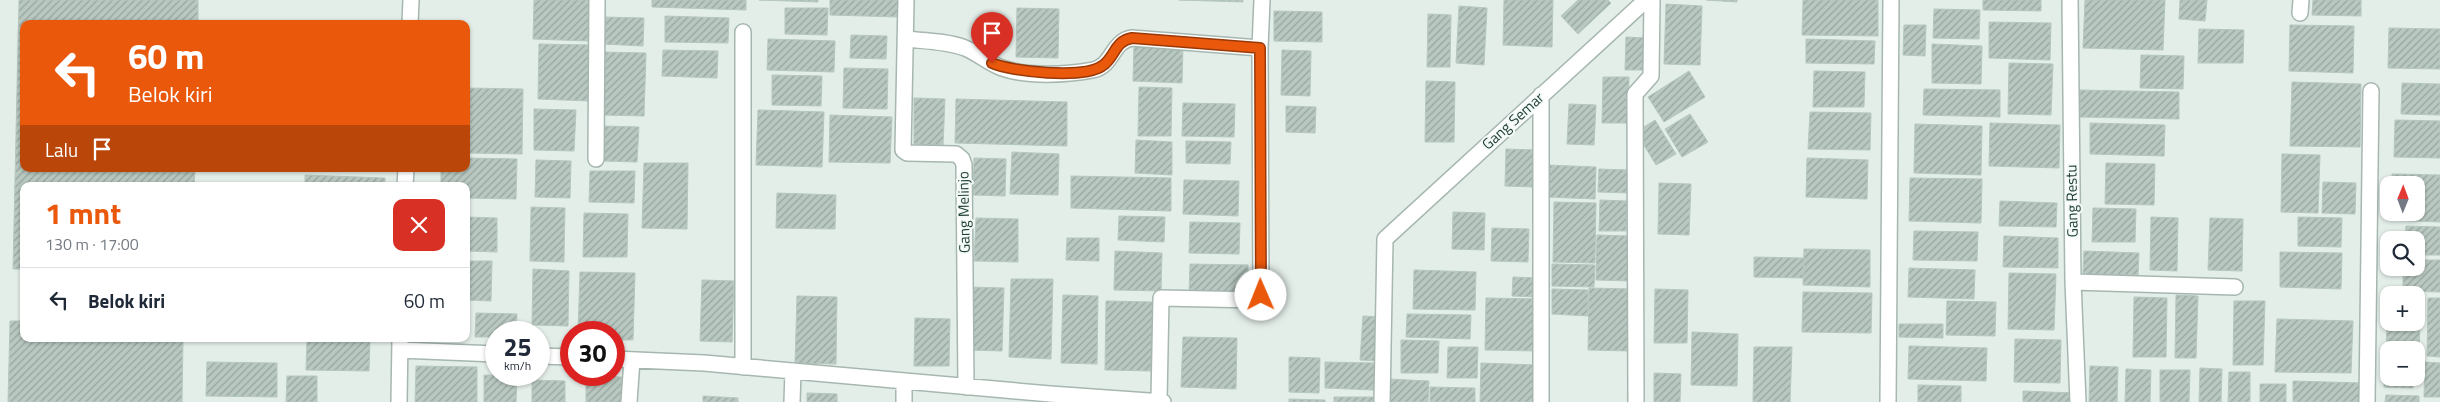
<!DOCTYPE html>
<html lang="id">
<meta charset="utf-8">
<style>
body{margin:0;font-family:"Titillium Web",sans-serif;background:#f2f2f3;color:#1f2937;height:100vh;display:flex;flex-direction:column;font-size:19px;white-space:nowrap}
*{box-sizing:border-box;margin:0}
p{font-size:16px;color:#747a83}
.icon{flex:none;width:28px;height:28px;fill:none;stroke:currentColor;stroke-width:2;stroke-linecap:round;stroke-linejoin:round}
.map{position:relative;flex:1;overflow:hidden}
.sheet{position:absolute;left:20px;top:182px;width:450px;height:160px;display:flex;flex-direction:column;background:#fff;border-radius:10px;box-shadow:0 1px 4px #0004}
.sheet>*{flex:none}
.top-card{position:absolute;left:20px;top:20px;width:450px;height:152px;border-radius:10px;box-shadow:0 1px 4px #0004;background:#ea580c;color:#fff;overflow:hidden}
.needle{width:32px;rotate:1deg}
.fabs{position:absolute;left:2380px;top:176px;display:grid;gap:10px}
.fabs a{display:grid;place-items:center;width:45px;height:45px;border-radius:10px;background:#fff;box-shadow:0 1px 4px #0004;font-size:25px}
.speed{position:absolute;left:485px;top:321px;display:flex;gap:10px;font-size:25px;font-weight:700;text-align:center}
.speed>*{display:grid;place-content:center;width:65px;height:65px;border-radius:50%;background:#fff;box-shadow:0 1px 4px #0004;line-height:1}
.speed small{font-size:12px;font-weight:400}
.speed .limit{border:8px solid #d22;background:#fff;color:#111}
.pin{position:absolute;display:grid;place-items:center;width:42px;height:42px;color:#fff;margin:-51px -21px;border-radius:50% 50% 50% 0;rotate:-45deg;box-shadow:0 0 5px #0007}
.pin .icon{rotate:45deg}
.me{position:absolute;width:55px;margin:-28px;rotate:359deg;stroke-linejoin:round;filter:drop-shadow(0 0 4px #0008)}
.turn{display:flex;align-items:center;gap:18px;height:105px;padding:0 25px;font-size:22px}
.turn .icon{width:65px;height:65px;stroke-width:2.5}
.turn b{display:block;font-size:35px;line-height:42px}
.then{display:flex;align-items:center;height:48px;padding:0 25px;background:#0003;gap:10px;font-size:19px}
.round{display:grid;place-items:center;flex:none;width:52px;height:52px;border-radius:10px;background:#f2f2f3}
.head{display:flex;align-items:center;justify-content:space-between;height:85px;padding:0 25px}
h1{font-size:30px;font-weight:700;line-height:38px;color:#ea580c}
ul{padding:0;list-style:none}
li{display:flex;align-items:center;gap:15px;height:65px;padding:0 25px;border-top:1px solid #e0e1e3}
li div{flex:1}
li b{display:block;font-size:19px}
li em{font-style:normal}
.map>svg:first-child{display:block}
</style>
<div class="map">
<svg width="2440" height="402" viewBox="0 0 2440 402">
<defs>
<pattern id="building-hatch" width="6" height="6" patternUnits="userSpaceOnUse" patternTransform="scale(1.25)"><rect width="6" height="6" fill="#b9c9c1"/><path d="M-1 1l2-2M0 6l6-6M5 7l2-2" fill="none" stroke="#96a59e"/></pattern>
</defs>
<rect width="100%" height="100%" fill="#e4eee9"/>
<path fill="url(#building-hatch)" stroke="#b5c8bf" d="M19,0h179v24h-174v145h171l-1,17h-170v83h-11z
M534,0h55l-1,41 -55,-2z
M652,0h94v10l-94,-3z
M759,0h59v2z
M830,0h68v17l-68,-2z
M1179,0h64v2z
M1504,0h49l-1,47 -49,-2z
M1578,0h30l3,3 -33,31 -17,-18z
M1706,0h31v2z
M1803,0h75v36l-76,-1z
M1983,0h58v11l-58,-1z
M2085,0h80l-2,50 -80,-2z
M2180,0h27l-2,21 -26,-2z
M2313,0h48v16l-49,-1z
M1666,4l36,2 -2,59 -36,-1z
M1459,6l28,2 -3,57 -28,-2z
M785,8h43l-1,27 -42,-1z
M1017,8l42,1 -1,49 -42,-1z
M1934,9l46,1 -1,29 -46,-1z
M1274,11l48,1v30l-48,-1z
M1428,14l23,1 -1,52h-23z
M665,16l64,2 -1,25 -63,-1z
M603,17l41,1 -1,28 -41,-2z
M1989,22l62,1 -1,37 -61,-2z
M1904,25h22l-1,31 -22,-1z
M2290,25l64,1 -1,47 -64,-2z
M2389,28l51,1v40l-52,-1z
M2199,29l45,1 -1,33h-45z
M851,35l36,1 -1,23 -36,-1z
M1626,37l22,1 -1,32h-22z
M768,39l67,2 -1,31 -67,-2z
M1806,39l69,2 -1,23 -68,-1z
M539,44l51,1 -2,56 -50,-2z
M1134,44l49,1 -1,38 -49,-2z
M1932,44l50,2 -1,38 -49,-1z
M663,50l55,1 -1,27 -55,-2z
M1282,50l29,1 -1,45 -29,-1z
M604,52l42,1 -2,63 -42,-1z
M2141,55l43,1 -1,33 -43,-1z
M2009,63l44,1 -2,51 -43,-1z
M844,68l44,1 -1,40 -44,-1z
M1689,71l16,26 -41,25 -16,-25z
M1814,71l51,1 -1,35h-51z
M772,75l50,1 -1,30 -49,-1z
M1603,77h26l-1,46h-26z
M1426,81l29,1 -1,60h-29z
M2292,82l69,2 -1,63 -70,-1z
M2402,83l38,1v31l-39,-1z
M1139,87l33,1 -1,48h-33z
M466,88l57,1 -1,65 -56,-1z
M1924,89l76,1v27l-77,-2z
M2080,90l99,2v27l-99,-2z
M914,98l31,1 -2,46 -29,-1z
M956,99l111,3v44l-112,-3z
M1183,103l52,1 -1,33 -52,-1z
M1569,104l27,1 -2,40 -27,-1z
M1286,106l30,1 -1,26 -29,-1z
M534,109l42,1 -2,41 -40,-1z
M758,110l66,2 -2,55 -66,-2z
M1810,112l61,1 -1,37 -62,-1z
M1690,114l18,28 -26,15 -17,-28z
M830,115l62,2 -2,46 -61,-1z
M1655,120l21,34 -20,11 -20,-33z
M2395,120l45,1v37l-46,-1z
M1990,123l70,2 -1,43 -70,-2z
M2090,123l75,2 -1,31 -74,-2z
M1915,124l67,2 -1,49 -67,-2z
M604,126l35,1 -2,35 -34,-1z
M1136,140l36,2v33l-37,-2z
M1186,141l45,1 -1,22 -44,-1z
M1506,149l29,1 -1,37 -29,-1z
M1012,152l47,2 -1,41 -48,-1z
M2282,154l38,1 -2,58 -37,-1z
M466,158l51,1 -1,40 -50,-1v-12h-25v-17h25z
M974,158l32,1 -1,37 -32,-1z
M1807,158l61,2 -1,39 -61,-2z
M536,160l35,1 -1,37 -35,-1z
M644,163h44l-1,66 -45,-1z
M2106,163l49,1 -1,41 -49,-1z
M1547,165l49,2 -1,32 -48,-2z
M1599,169l30,1v23l-31,-1z
M590,171h45l-1,32 -45,-1z
M2392,174l48,1v47l-49,-2v-8h25v-27h-24z
M305,175l80,3v8h-80z
M1071,176l100,2v33l-100,-3z
M1910,178l72,1 -1,44 -72,-2z
M1184,180l55,1 -1,35 -55,-2z
M2323,182l33,1 -1,31 -33,-1z
M1659,183l32,1 -2,51 -31,-1z
M777,193l59,2 -1,34 -59,-1z
M1600,200l27,1 -1,30h-27z
M2000,201l57,2 -1,24 -57,-1z
M1554,202l42,1 -1,60 -42,-1z
M531,207l34,1 -1,54 -34,-1z
M2093,208l43,1 -1,33h-43z
M1453,212l32,1 -1,37 -32,-1z
M584,213l44,1 -1,43h-44z
M1119,216l46,1 -1,25 -46,-2z
M466,217l31,1v34l-31,-1z
M2151,217l27,1 -1,53 -27,-1z
M2298,217l44,1 -1,29 -43,-1z
M976,218l42,1v43l-44,-1z
M2210,218l33,1 -1,52 -34,-1z
M1190,222l50,1 -1,31 -50,-1z
M2406,226l34,1v28h-24v-15h-11z
M1492,228l37,1 -1,33 -37,-1z
M1914,231l64,1 -1,29 -64,-1z
M1597,235l33,1 -1,45 -33,-1z
M2004,236l54,2v30l-55,-1z
M1067,238h32v23l-33,-1z
M1804,249l66,1v37l-67,-2z
M1115,251l47,2 -1,38 -47,-1z
M2084,251l55,2 -1,22 -55,-1z
M2280,252l62,1 -1,36 -61,-2z
M1754,257l50,1v20l-50,-1z
M2416,260h24v32l-37,-1v-23h13z
M466,261h26l-1,40 -25,-1z
M1190,264l58,1v31l-59,-2z
M1552,264l43,1 -1,22 -42,-1z
M1909,268l66,2 -1,29 -66,-2z
M533,269l36,2 -1,55 -36,-1z
M1414,270l62,2 -1,38 -62,-1z
M580,272l55,1 -2,67h-19v-8h-36z
M2009,273l47,1 -2,56 -46,-1z
M1513,277l26,1v19l-27,-1z
M1011,279h42l-2,80 -42,-2z
M702,280l32,1 -2,61 -32,-1z
M970,287l34,1 -2,63 -34,-1z
M1589,288l42,1 -2,62 -41,-1z
M1552,289l36,1v26l-36,-2z
M1655,289l33,1 -1,53h-33z
M1803,292l69,1 -1,40 -69,-1z
M1063,295l35,1 -1,68 -36,-1z
M2176,295l22,1 -2,62h-21z
M797,296l40,1 -1,67 -41,-1z
M2134,297l33,1 -1,59h-33z
M2388,297l1,25h27v-25h5l-2,54 -33,-1z
M1486,298l52,1 -1,52 -52,-1z
M2428,298h12v59l-13,-1z
M1106,301l47,1 -2,69 -46,-1z
M1947,301l49,1 -1,34 -49,-1z
M2234,301h31l-2,64h-30z
M476,313l41,1 -1,18h-20v5h-21z
M1407,314l64,1 -1,24 -64,-2z
M1363,316l19,1 -2,44 -20,-1z
M915,318l35,1 -1,47h-35z
M2277,319l76,2 -2,52 -76,-1z
M10,321h14v18h159l-1,63h-174z
M1899,324h44v14l-44,-1z
M1692,332l46,2 -1,52 -46,-1z
M1183,337l54,1 -1,51 -55,-2z
M307,339h63l-1,32 -63,-1z
M2015,339l46,1 -1,43 -46,-1z
M1401,340l38,1 -1,32h-37z
M1909,346l78,2 -1,33 -78,-2z
M1448,347h30l-1,31h-30z
M1754,347h38l-2,55h-37z
M1289,357l31,1 -1,35 -30,-1z
M2385,357h4v21h24v10l-29,-1z
M207,362l70,1v34l-71,-1z
M1325,362l50,1 -1,27 -49,-2z
M2425,362l15,1v34h-16z
M1481,363l56,2 -1,37h-56z
M416,366l61,1v35h-62z
M2090,366l28,1 -1,35h-28z
M2200,368l22,1 -1,33h-22z
M2126,369l25,1 -1,32h-25z
M2160,370h30l-1,32h-29z
M2229,372h21v30h-22z
M1654,373l27,1 -1,28h-26z
M484,375l33,1 -1,26h-32z
M287,376h30v26h-31z
M586,376l36,1v25h-36z
M1389,379l40,2 -1,21h-39z
M532,380l33,1v21h-33z
M2293,381l69,2v19h-69z
M2260,384h26v18h-26z
M1918,385l43,1v16h-43z
M1430,387l45,1v14h-45z
M2023,391l51,2v9h-51z
M807,393l30,1v8h-30z
M2386,395l33,1v6h-34z
M703,396l35,2v4h-35z
M1334,397h43v5h-43z
M1289,399l36,1v2h-36z"/>
<g fill="none" stroke-linecap="round" stroke-linejoin="round">
<defs>
<path id="minor" d="M906,0l-3,150 4,3 49,1 6,5 2,6 2,222
M2070,0l3,282 5,120
M2300,13l1,-13
M410,24l1,-24
M743,32v335
M905,39c20,2 41,2 60,9 13,5 23,15 37,20 26,9 64,7 91,2 20,-4 19,-29 39,-32l128,10
M596,159l1,-159
M405,186l1,-17
M2073,282l162,5
M400,350l96,4
M539,356l32,1
M614,359l90,4 346,31 113,8
M1159,400l2,-102 95,2 5,-5 -1,-247 2,-48
M399,402l1,-63
M629,402l3,-42
M792,402l1,-31
M904,402v-21
M1382,402l3,-163 261,-239
M1541,402v-307
M1636,402l-1,-308 16,-18 1,-76
M1888,402l3,-402
M2367,402l4,-311"/>
</defs>
<use href="#minor" stroke="#a6b7b0" stroke-width="18"/>
<use href="#minor" stroke="#fff" stroke-width="15"/>
</g>
<g fill="none" stroke-linecap="round" stroke-linejoin="round">
<defs>
<path id="route" d="M992,63c20,9 91,16 110,3 13,-8 12,-25 30,-28l128,10 1,247"/>
</defs>
<use href="#route" stroke="#983908" stroke-width="12"/>
<use href="#route" stroke="#ea580c" stroke-width="9"/>
</g>
<g text-anchor="middle" stroke-width="4" stroke-linejoin="round" paint-order="stroke">
<g font-size="15" fill="#224136" stroke="#f4faf7">
<text transform="translate(1513 121) rotate(-42)" y="5">Gang Semar</text>
<text transform="translate(2072 201) rotate(-91)" y="5">Gang Restu</text>
<text transform="translate(964 212) rotate(-91)" y="5">Gang Melinjo</text>
</g>
</g>
</svg>
<div class="fabs">
<a><svg class="needle" viewBox="-14 -14 28 28"><path d="M0-13l5 13h-10z" fill="#e53935"/><path d="M0 13l5-13h-10z" fill="#747a83"/></svg></a>
<a><svg class="icon" aria-label="search" viewBox="0 0 24 24"><circle cx="10" cy="10" r="6"/><path d="M15 15l6 6"/></svg></a>
<a>+</a>
<a>−</a>
</div>
<div class="speed"><div>25<small>km/h</small></div><div class="limit">30</div></div>
<div class="pin" style="left:992px;top:63px;background:#d93025"><svg class="icon" aria-label="arrive" viewBox="0 0 24 24"><path d="M6 21V4h12l-3 4 3 4H6"/></svg></div>
<svg class="me" style="left:1261px;top:295px" viewBox="-20 -20 40 40"><circle r="19" fill="#fff"/><path d="M0-13L10 11 0 6-10 11z" fill="#ea580c"/></svg>
<div class="top-card">
<div class="turn"><svg class="icon" aria-label="left" viewBox="0 0 24 24"><path d="M17 20v-9H6M10 6l-5 5 5 5"/></svg><div><b>60 m</b>Belok kiri</div></div>
<div class="then">Lalu<svg class="icon" aria-label="arrive" viewBox="0 0 24 24"><path d="M6 21V4h12l-3 4 3 4H6"/></svg></div>
</div>
<section class="sheet">
<div class="head"><div><h1>1 mnt</h1><p>130 m · 17:00</p></div><a class="round" style="background:#d93025;color:#fff"><svg class="icon" aria-label="close" viewBox="0 0 24 24"><path d="M6 6l12 12M18 6L6 18"/></svg></a></div>
<ul>
<li><svg class="icon" aria-label="left" viewBox="0 0 24 24"><path d="M17 20v-9H6M10 6l-5 5 5 5"/></svg><div><b>Belok kiri</b></div><em>60 m</em></li>
</ul>
</section>
</div>
